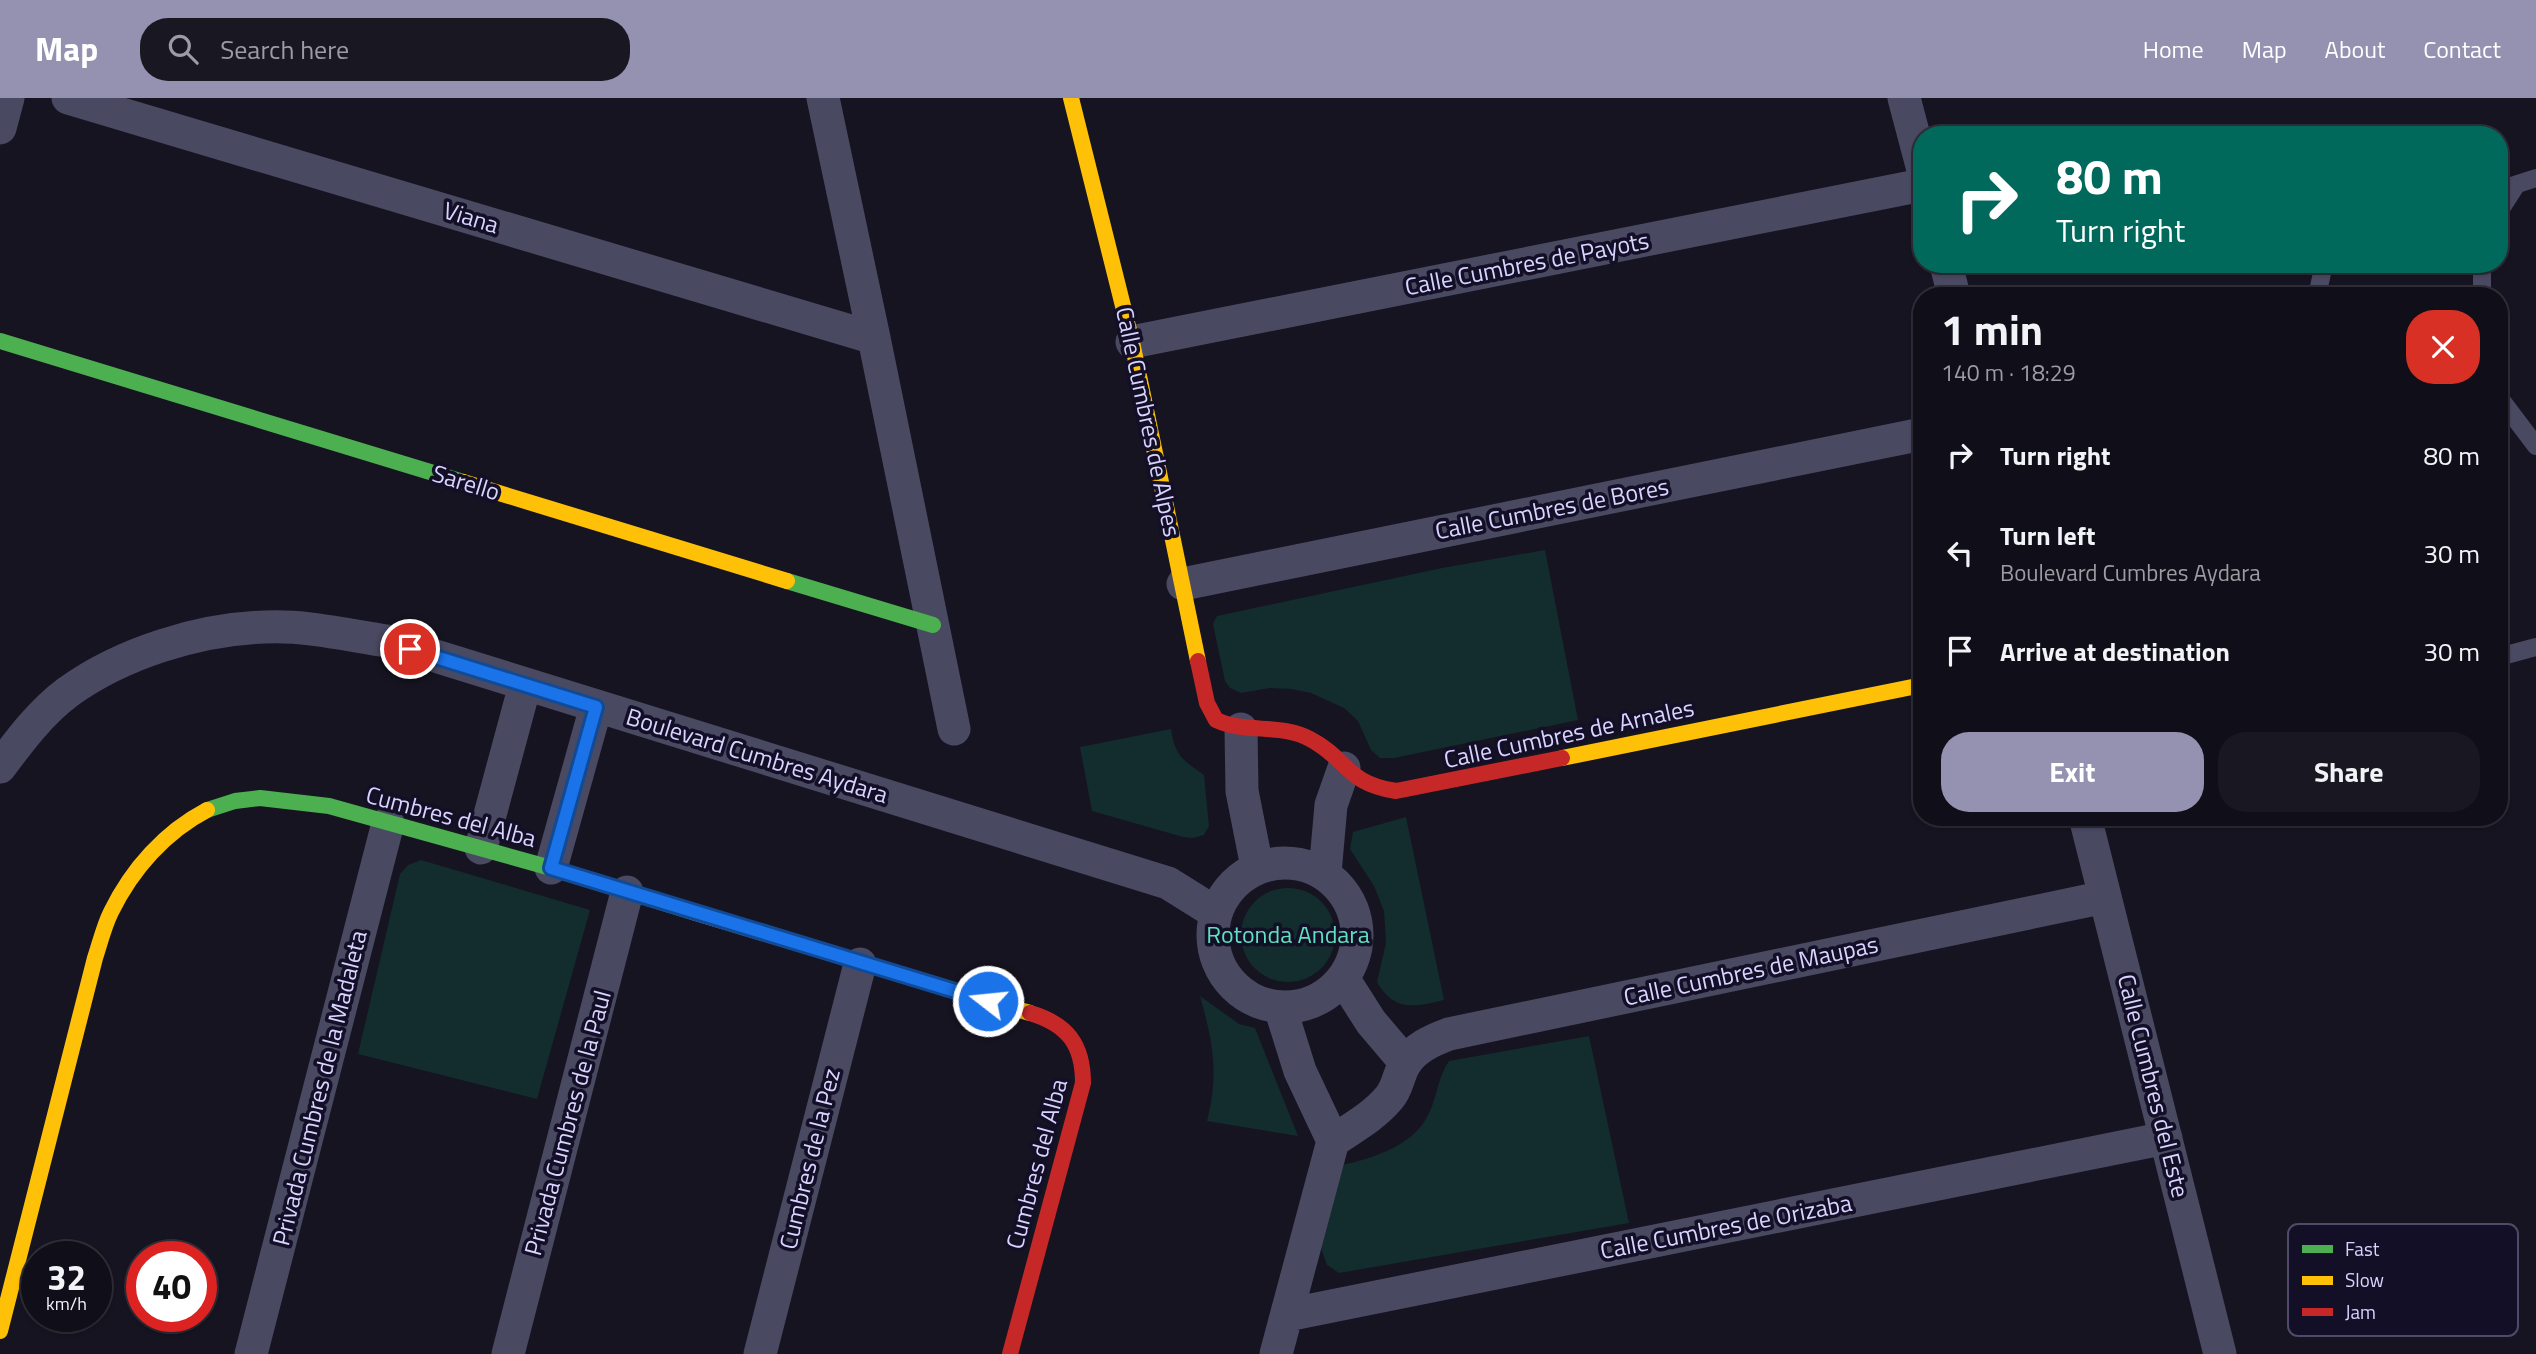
<!DOCTYPE html>
<meta charset="utf-8">
<style>
body{margin:0;font-family:"Titillium Web",sans-serif;background:#191822;color:#f1f3f6;height:100vh;display:flex;flex-direction:column;font-size:26px;white-space:nowrap}
*{box-sizing:border-box;margin:0}
p{font-size:23px;color:#9c9ca2}
.icon{flex:none;width:38px;height:38px;fill:none;stroke:currentColor;stroke-width:2;stroke-linecap:round;stroke-linejoin:round}
.map{position:relative;flex:1;overflow:hidden}
.drawer{position:absolute;left:1913px;top:189px;width:595px;height:539px;display:flex;flex-direction:column;background:#100f19;border-radius:28px;box-shadow:0 2px 5px #0004,0 0 0 2px #302f38}
.drawer>*{flex:none}
.top-card{position:absolute;left:1913px;top:28px;width:595px;height:147px;border-radius:28px;box-shadow:0 2px 5px #0004,0 0 0 2px #302f38;background:#00695c;color:#fff;overflow:hidden}
.speed{position:absolute;left:21px;top:1143px;display:flex;gap:14px;font-size:35px;font-weight:700;text-align:center}
.speed>*{display:grid;place-content:center;width:91px;height:91px;border-radius:50%;background:#100f19;box-shadow:0 2px 5px #0004,0 0 0 2px #302f38;line-height:1}
.speed small{font-size:18px;font-weight:400}
.speed .limit{border:10px solid #d22;background:#fff;color:#111}
.pin{position:absolute;display:grid;place-items:center;width:60px;height:60px;color:#fff;margin:-30px;border:4px solid #fff;border-radius:50%;box-shadow:0 2px 7px #0007}
.me{position:absolute;width:77px;margin:-38px;rotate:286deg;stroke-linejoin:round;filter:drop-shadow(0 0 5px #0008)}
.turn{display:flex;align-items:center;gap:24px;height:147px;padding:0 28px;font-size:32px}
.turn .icon{width:91px;height:91px;stroke-width:2.5}
.turn b{display:block;font-size:49px;line-height:60px}
.round{display:grid;place-items:center;flex:none;width:74px;height:74px;border-radius:28px;background:#191822}
.overview{display:flex;align-items:center;justify-content:space-between;height:119px;padding:0 28px}
h1{font-size:42px;font-weight:700;line-height:52px}
.primary-button{display:flex;gap:14px;margin-top:auto;padding:14px 28px}
.primary-button a{flex:1;height:80px;border-radius:28px;background:#9591b1;color:#fff;font-size:28px;font-weight:700;line-height:80px;text-align:center}
.primary-button a+a{background:#191822;color:#f1f3f6}
ul{padding:0;list-style:none}
li{display:flex;align-items:center;gap:21px;height:98px;padding:0 28px}
li div{flex:1}
li b{display:block;font-size:26px}
li em{font-style:normal}
header{display:flex;align-items:center;gap:42px;box-sizing:border-box;height:98px;padding:0 35px;background:#9591b1;color:#fff}
header strong{font-size:33px}
nav{display:flex;gap:38px;margin-inline-start:auto;font-size:24px}
.search{width:490px;height:63px;background:#191822;display:flex;align-items:center;gap:18px;box-sizing:border-box;padding:0 24px;border-radius:28px;color:#9c9ca2;font-size:26px}
.map>svg:first-child{display:block}
</style>
<header>
<strong>Map</strong>
<div class="search"><svg class="icon" aria-label="search" viewBox="0 0 24 24"><circle cx="10" cy="10" r="6"/><path d="M15 15l6 6"/></svg>Search here</div>
<nav><a>Home</a><a>Map</a><a>About</a><a>Contact</a></nav>
</header>
<div class="map">
<svg width="2536" height="1256" viewBox="0 0 2536 1256">
<rect width="100%" height="100%" fill="#161421"/>
<path fill="#132c2d" d="M1545,452l33,170 -184,38h-14l-9,-8 -13,-29 -14,-13 -33,-15 -20,-4 -21,-1 -29,5 -11,-5 -5,-7 -12,-57 4,-8 225,-48z
M1171,631c4,27 12,31 33,46l5,51 -5,9 -11,3 -10,-1 -91,-26 -12,-64z
M1406,719l38,183c-29,7 -50,12 -67,-18l9,-39 -2,-32 -10,-25 -24,-37 3,-17z
M421,762l169,50 -53,189 -179,-45 42,-180 8,-9z
M1241 837a47 47 0 1 1 94 0a47 47 0 1 1-94 0Z
M1200,898l39,28 16,4 43,108 -91,-15c12,-47 6,-79 -7,-125z
M1589,938l40,187 -290,50 -12,-8 -6,-17 21,-83c29,-6 70,-19 85,-48 10,-17 10,-39 22,-56z"/>
<g fill="none" stroke-linecap="round" stroke-linejoin="round">
<path stroke="#4a4962" stroke-width="18" d="M2499,92l37,-12
M2499,114l18,-28
M2482,166v32
M2317,198l7,-32
M2499,299l37,49
M2499,559l37,-10"/>
<path stroke="#4a4962" stroke-width="33" d="M68,0l806,240
M823,0l51,240 80,391
M1904,0l18,68
M0,30l8,-30
M1946,166l8,32
M1132,244l790,-157
M1183,486l739,-150
M1241,631l1,62 15,76
M0,669c20,-27 41,-55 68,-75 54,-39 131,-63 197,-65 41,-2 82,8 122,14l781,242 48,30
M2085,719l135,537
M481,750l44,-163
M1213 837a72 72 0 1 1 144 0a72 72 0 1 1-144 0Z
M551,770l45,-161
M1325,775l6,-68 13,-37
M1343,880l28,44 34,40
M1280,909l20,64 33,70
M1333,1043c19,-13 41,-25 56,-43 9,-10 9,-23 16,-34 9,-16 28,-24 44,-30l656,-137
M1287,1217l879,-177
M251,1256l137,-531
M508,1256l119,-462
M760,1256l100,-390
M1276,1256l57,-213"/>
<path stroke="#4caf50" stroke-width="16" d="M0,243l463,141
M787,483l146,44
M207,712l28,-9 25,-3 69,8 222,62 142,44"/>
<path stroke="#ffc107" stroke-width="16" d="M1071,0l61,244 66,319
M463,384l324,99
M1562,660l360,-73
M693,814l337,101
M0,1233l95,-373c5,-15 9,-32 16,-46 21,-43 54,-80 96,-102"/>
<path stroke="#c62828" stroke-width="16" d="M1198,563l9,42 9,17c30,14 65,3 94,19 38,20 35,44 86,52l166,-33
M1010,1256l73,-271c0,-39 -16,-59 -53,-70"/>
</g>
<g fill="none" stroke-linecap="round" stroke-linejoin="round">
<defs>
<path id="route" d="M410,551l186,58 -45,161 437,133"/>
</defs>
<use href="#route" stroke="#114b97" stroke-width="18"/>
<use href="#route" stroke="#1a73e8" stroke-width="12"/>
</g>
<g text-anchor="middle" stroke-width="7" stroke-linejoin="round" paint-order="stroke">
<g font-size="24" fill="#d9d4ff" stroke="#130f26">
<text transform="translate(471 120) rotate(17)" y="8">Viana</text>
<text transform="translate(1527 166) rotate(-11)" y="8">Calle Cumbres de Payots</text>
<text transform="translate(1148 324) rotate(78)" y="8">Calle Cumbres de Alpes</text>
<text transform="translate(466 385) rotate(17)" y="8">Sarello</text>
<text transform="translate(1552 411) rotate(-11)" y="8">Calle Cumbres de Bores</text>
<text transform="translate(1569 636) rotate(-12)" y="8">Calle Cumbres de Arnales</text>
<text transform="translate(757 658) rotate(17)" y="8">Boulevard Cumbres Aydara</text>
<text transform="translate(451 719) rotate(15)" y="8">Cumbres del Alba</text>
<text transform="translate(1751 873) rotate(-12)" y="8">Calle Cumbres de Maupas</text>
<text transform="translate(2153 988) rotate(76)" y="8">Calle Cumbres del Este</text>
<text transform="translate(320 990) rotate(-76)" y="8">Privada Cumbres de la Madaleta</text>
<text transform="translate(568 1025) rotate(-75)" y="8">Privada Cumbres de la Paul</text>
<text transform="translate(810 1061) rotate(-76)" y="8">Cumbres de la Pez</text>
<text transform="translate(1037 1066) rotate(-75)" y="8">Cumbres del Alba</text>
<text transform="translate(1726 1129) rotate(-11)" y="8">Calle Cumbres de Orizaba</text>
</g>
<g font-size="24" fill="#5fe0c0" stroke="#130f26">
<text x="1288" y="845">Rotonda Andara</text>
</g>
</g>
<rect x="2288" y="1126" width="230" height="112" rx="10" fill="#130f26" stroke="#4e4a67" stroke-width="2"/>
<rect x="2302" y="1147" width="31" height="8" fill="#4caf50"/>
<rect x="2302" y="1178" width="31" height="9" fill="#ffc107"/>
<rect x="2302" y="1210" width="31" height="8" fill="#c62828"/>
<g font-size="19" fill="#d9d4ff">
<text x="2345" y="1158">Fast</text>
<text x="2345" y="1189">Slow</text>
<text x="2345" y="1221">Jam</text>
</g>
</svg>
<div class="speed"><div>32<small>km/h</small></div><div class="limit">40</div></div>
<div class="pin" style="left:410px;top:551px;background:#d93025"><svg class="icon" aria-label="arrive" viewBox="0 0 24 24"><path d="M6 21V4h12l-3 4 3 4H6"/></svg></div>
<svg class="me" style="left:988px;top:903px" viewBox="-20 -20 40 40"><circle r="17" fill="#1a73e8" stroke="#fff" stroke-width="3"/><path d="M0-11L8 9 0 5-8 9z" fill="#fff"/></svg>
<div class="top-card">
<div class="turn"><svg class="icon" aria-label="right" viewBox="0 0 24 24"><path d="M7 20v-9h11M14 6l5 5-5 5"/></svg><div><b>80 m</b>Turn right</div></div>
</div>
<section class="drawer">
<div class="overview"><div><h1>1 min</h1><p>140 m · 18:29</p></div><a class="round" style="background:#d93025;color:#fff"><svg class="icon" aria-label="close" viewBox="0 0 24 24"><path d="M6 6l12 12M18 6L6 18"/></svg></a></div>
<ul>
<li><svg class="icon" aria-label="right" viewBox="0 0 24 24"><path d="M7 20v-9h11M14 6l5 5-5 5"/></svg><div><b>Turn right</b></div><em>80 m</em></li>
<li><svg class="icon" aria-label="left" viewBox="0 0 24 24"><path d="M17 20v-9H6M10 6l-5 5 5 5"/></svg><div><b>Turn left</b><p>Boulevard Cumbres Aydara</p></div><em>30 m</em></li>
<li><svg class="icon" aria-label="arrive" viewBox="0 0 24 24"><path d="M6 21V4h12l-3 4 3 4H6"/></svg><div><b>Arrive at destination</b></div><em>30 m</em></li>
</ul>
<div class="primary-button"><a>Exit</a><a>Share</a></div>
</section>
</div>
